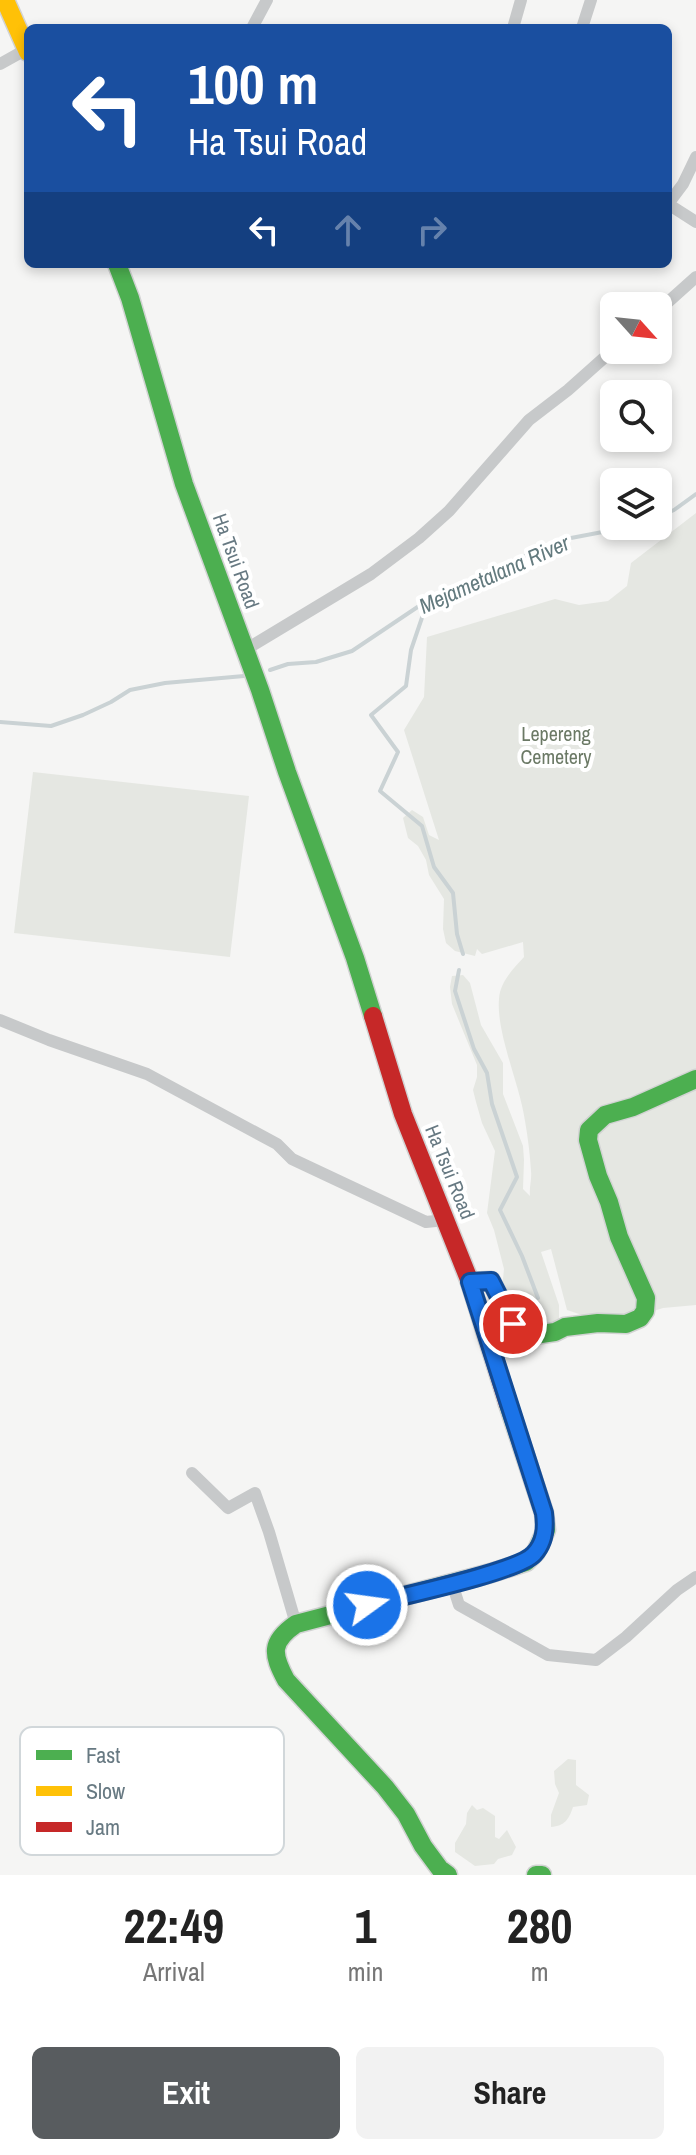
<!DOCTYPE html>
<style>
body{margin:0;font-family:"Archivo Narrow",sans-serif;background:#f2f2f2;color:#222;height:100vh;display:flex;flex-direction:column;font-size:30px;white-space:nowrap}
*{box-sizing:border-box;margin:0}
p{font-size:26px;color:#767676}
.icon{flex:none;width:44px;height:44px;fill:none;stroke:currentColor;stroke-width:2;stroke-linecap:round;stroke-linejoin:round}
.map{position:relative;height:1875px;overflow:hidden}
.details{display:flex;flex-direction:column;background:#fff;flex:1}
.details>*{flex:none}
.top-card{position:absolute;left:24px;top:24px;width:648px;height:244px;border-radius:12px;box-shadow:0 4px 12px #0003;background:#1a4fa0;color:#fff;overflow:hidden}
.needle{width:52px;rotate:117deg}
.buttons{position:absolute;left:600px;top:292px;display:grid;gap:16px}
.buttons a{display:grid;place-items:center;width:72px;height:72px;border-radius:12px;background:#fff;box-shadow:0 4px 12px #0003;font-size:40px}
.pin{position:absolute;display:grid;place-items:center;width:68px;height:68px;color:#fff;margin:-34px;border:4px solid #fff;border-radius:50%;box-shadow:0 2px 8px #0007}
.me{position:absolute;width:88px;margin:-44px;rotate:76deg;stroke-linejoin:round;filter:drop-shadow(0 0 6px #0008)}
.turn{display:flex;align-items:center;gap:28px;height:168px;padding:0 32px;font-size:36px}
.turn .icon{width:104px;height:104px;stroke-width:2.5}
.turn b{display:block;font-size:56px;line-height:68px}
.lanes{display:flex;align-items:center;height:76px;padding:0 32px;background:#0003;justify-content:center;gap:40px;direction:ltr}
.lanes .off{opacity:.35}
.eta{display:flex;justify-content:space-evenly;align-items:center;height:136px;text-align:center}
.eta b{font-size:48px;font-weight:700;line-height:56px}
.action{display:flex;gap:16px;margin-top:auto;padding:16px 32px}
.action a{flex:1;height:92px;border-radius:12px;background:#585c5f;color:#fff;font-size:32px;font-weight:700;line-height:92px;text-align:center}
.action a+a{background:#f2f2f2;color:#222}
.map>svg:first-child{display:block}
</style>
<div class="map">
<svg width="696" height="1875" viewBox="0 0 696 1875">
<rect width="100%" height="100%" fill="#f5f5f4"/>
<path fill="#e5e7e2" d="M696,513v792l-33,3 -25,8 -44,3 -27,-9 -16,-61 -10,3 18,53v18l-21,7 -14,-6 -12,-10 -10,-25 2,-20 -10,-39 -7,-17 8,-62 -13,-28 -6,-21 -3,-12 4,-13v-12l-25,-61 -2,-17 2,-11 11,-1 7,8 11,42 22,38v31l20,52 1,14 -1,29 7,7c-1,-9 2,-16 1,-25 -1,-16 -3,-33 -6,-50 -5,-36 -29,-88 -26,-122 1,-17 14,-30 25,-42l-1,-15 -41,12 -5,-5 -2,7 -20,-5 -9,-8 -3,-14 1,-30 -15,-24 -3,-15 -8,-14 -10,-8 -5,-20 9,-8 11,7 6,18 10,5 -35,-110 20,-33 3,-60 128,-38 24,6 29,-4 19,-15 4,-23z
M33,772l216,24 -19,161 -216,-24z
M568,1759l8,1v25l13,10 -2,10 -14,2c-4,12 -8,19 -22,20v-12l8,-22 -4,-9 -1,-13z
M472,1805l5,5 6,-2 12,8v21l4,2 8,-9 9,17 -4,8 -14,4 -4,5 -19,2 -20,-14v-9l11,-19 1,-11z"/>
<g fill="none" stroke-linecap="round" stroke-linejoin="round">
<path stroke="#cad2d4" stroke-width="4" d="M658,517l16,-7 22,-16
M428,600l-17,50 -5,36 -35,29 27,37 -18,39 42,35 12,41 19,26 4,41 6,20
M270,670l18,-6 28,-2 36,-11 76,-51 43,-18 36,-19 64,-25 63,-12
M0,722l51,4 32,-11 28,-13 19,-12 35,-7 79,-7
M459,970l-4,21 19,58 13,24 5,31 25,73 -17,33 22,46 16,42"/>
<defs>
<path id="fast" d="M117,264l13,34 54,186 76,206 27,82 68,186 18,58
M470,1282l21,-1 22,43 10,8 11,3 21,-3 10,-5 33,-4 28,1 14,-6 5,-7 1,-13 -27,-61 -10,-35 -11,-26 -10,-36 1,-10 16,-15 28,-8 63,-28
M448,1875l-8,-6 -17,-23 -17,-32 -21,-27 -99,-107c-14,-26 -16,-38 10,-56l195,-51 35,-11 10,-10 10,-22 -2,-17 -36,-109
M536,1875h6"/>
<path id="slow" d="M5,0l23,52"/>
<path id="jam" d="M373,1016l30,98 67,168 38,122"/>
</defs>
<use href="#fast" stroke="#d2d3d3" stroke-width="21"/>
<use href="#slow" stroke="#d2d3d3" stroke-width="21"/>
<use href="#jam" stroke="#d2d3d3" stroke-width="21"/>
<path stroke="#c7c9ca" stroke-width="12" d="M252,28l15,-28
M513,28l8,-28
M582,28l9,-28
M0,64l27,-15
M668,204l15,-20 13,-27
M668,204l28,18
M658,311l38,-34
M245,650l126,-76 48,-36 30,-27 80,-91 39,-30 46,-41
M0,1020l49,20 98,34 130,70 15,15 134,63 19,-2
M192,1473l36,35 27,-15 14,39 27,92
M452,1583l7,22 89,50 48,5 30,-23 51,-47 19,-13"/>
<use href="#fast" stroke="#4caf50" stroke-width="18"/>
<use href="#slow" stroke="#ffc107" stroke-width="18"/>
<use href="#jam" stroke="#c62828" stroke-width="18"/>
</g>
<g fill="none" stroke-linecap="round" stroke-linejoin="round">
<defs>
<path id="route" d="M367,1605c30,-8 151,-33 167,-51 11,-12 12,-26 10,-41l-74,-231 21,-1 22,43"/>
</defs>
<use href="#route" stroke="#114b97" stroke-width="20"/>
<use href="#route" stroke="#1a73e8" stroke-width="14"/>
</g>
<g text-anchor="middle" stroke-width="8" stroke-linejoin="round" paint-order="stroke">
<g font-size="20" fill="#677982" stroke="#fff">
<text transform="translate(236 561) rotate(70)" y="7">Ha Tsui Road</text>
<text transform="translate(450 1172) rotate(68)" y="7">Ha Tsui Road</text>
</g>
<g font-size="20" fill="#6b7965" stroke="#fff">
<text x="556" y="741">Lepereng<tspan x="556" dy="23">Cemetery</tspan></text>
</g>
<g font-size="22" font-style="italic" fill="#637a7e" stroke="#fff">
<text transform="translate(494 574) rotate(-24)" y="8">Mejametalana River</text>
</g>
</g>
<rect x="20" y="1727" width="264" height="128" rx="12" fill="#fff" stroke="#d1d7da" stroke-width="2"/>
<rect x="36" y="1750" width="36" height="10" fill="#4caf50"/>
<rect x="36" y="1786" width="36" height="10" fill="#ffc107"/>
<rect x="36" y="1822" width="36" height="10" fill="#c62828"/>
<g font-size="22" fill="#677982">
<text x="86" y="1763">Fast</text>
<text x="86" y="1799">Slow</text>
<text x="86" y="1835">Jam</text>
</g>
</svg>
<div class="buttons">
<a><svg class="needle" viewBox="-14 -14 28 28"><path d="M0-13l5 13h-10z" fill="#e53935"/><path d="M0 13l5-13h-10z" fill="#767676"/></svg></a>
<a><svg class="icon" aria-label="search" viewBox="0 0 24 24"><circle cx="10" cy="10" r="6"/><path d="M15 15l6 6"/></svg></a>
<a><svg class="icon" aria-label="layers" viewBox="0 0 24 24"><path d="M12 4l9 5-9 5-9-5zM3 14l9 5 9-5"/></svg></a>
</div>
<div class="pin" style="left:513px;top:1324px;background:#d93025"><svg class="icon" aria-label="arrive" viewBox="0 0 24 24"><path d="M6 21V4h12l-3 4 3 4H6"/></svg></div>
<svg class="me" style="left:367px;top:1605px" viewBox="-20 -20 40 40"><circle r="17" fill="#1a73e8" stroke="#fff" stroke-width="3"/><path d="M0-11L8 9 0 5-8 9z" fill="#fff"/></svg>
<div class="top-card">
<div class="turn"><svg class="icon" aria-label="left" viewBox="0 0 24 24"><path d="M17 20v-9H6M10 6l-5 5 5 5"/></svg><div><b>100 m</b>Ha Tsui Road</div></div>
<div class="lanes"><svg class="icon" aria-label="left" viewBox="0 0 24 24"><path d="M17 20v-9H6M10 6l-5 5 5 5"/></svg><svg class="icon off" aria-label="ahead" viewBox="0 0 24 24"><path d="M12 20V5M6 11l6-6 6 6"/></svg><svg class="icon off" aria-label="right" viewBox="0 0 24 24"><path d="M7 20v-9h11M14 6l5 5-5 5"/></svg></div>
</div>
</div>
<section class="details">
<div class="eta">
<div><b>22:49</b><p>Arrival</p></div>
<div><b>1</b><p>min</p></div>
<div><b>280</b><p>m</p></div>
</div>
<div class="action"><a>Exit</a><a>Share</a></div>
</section>
